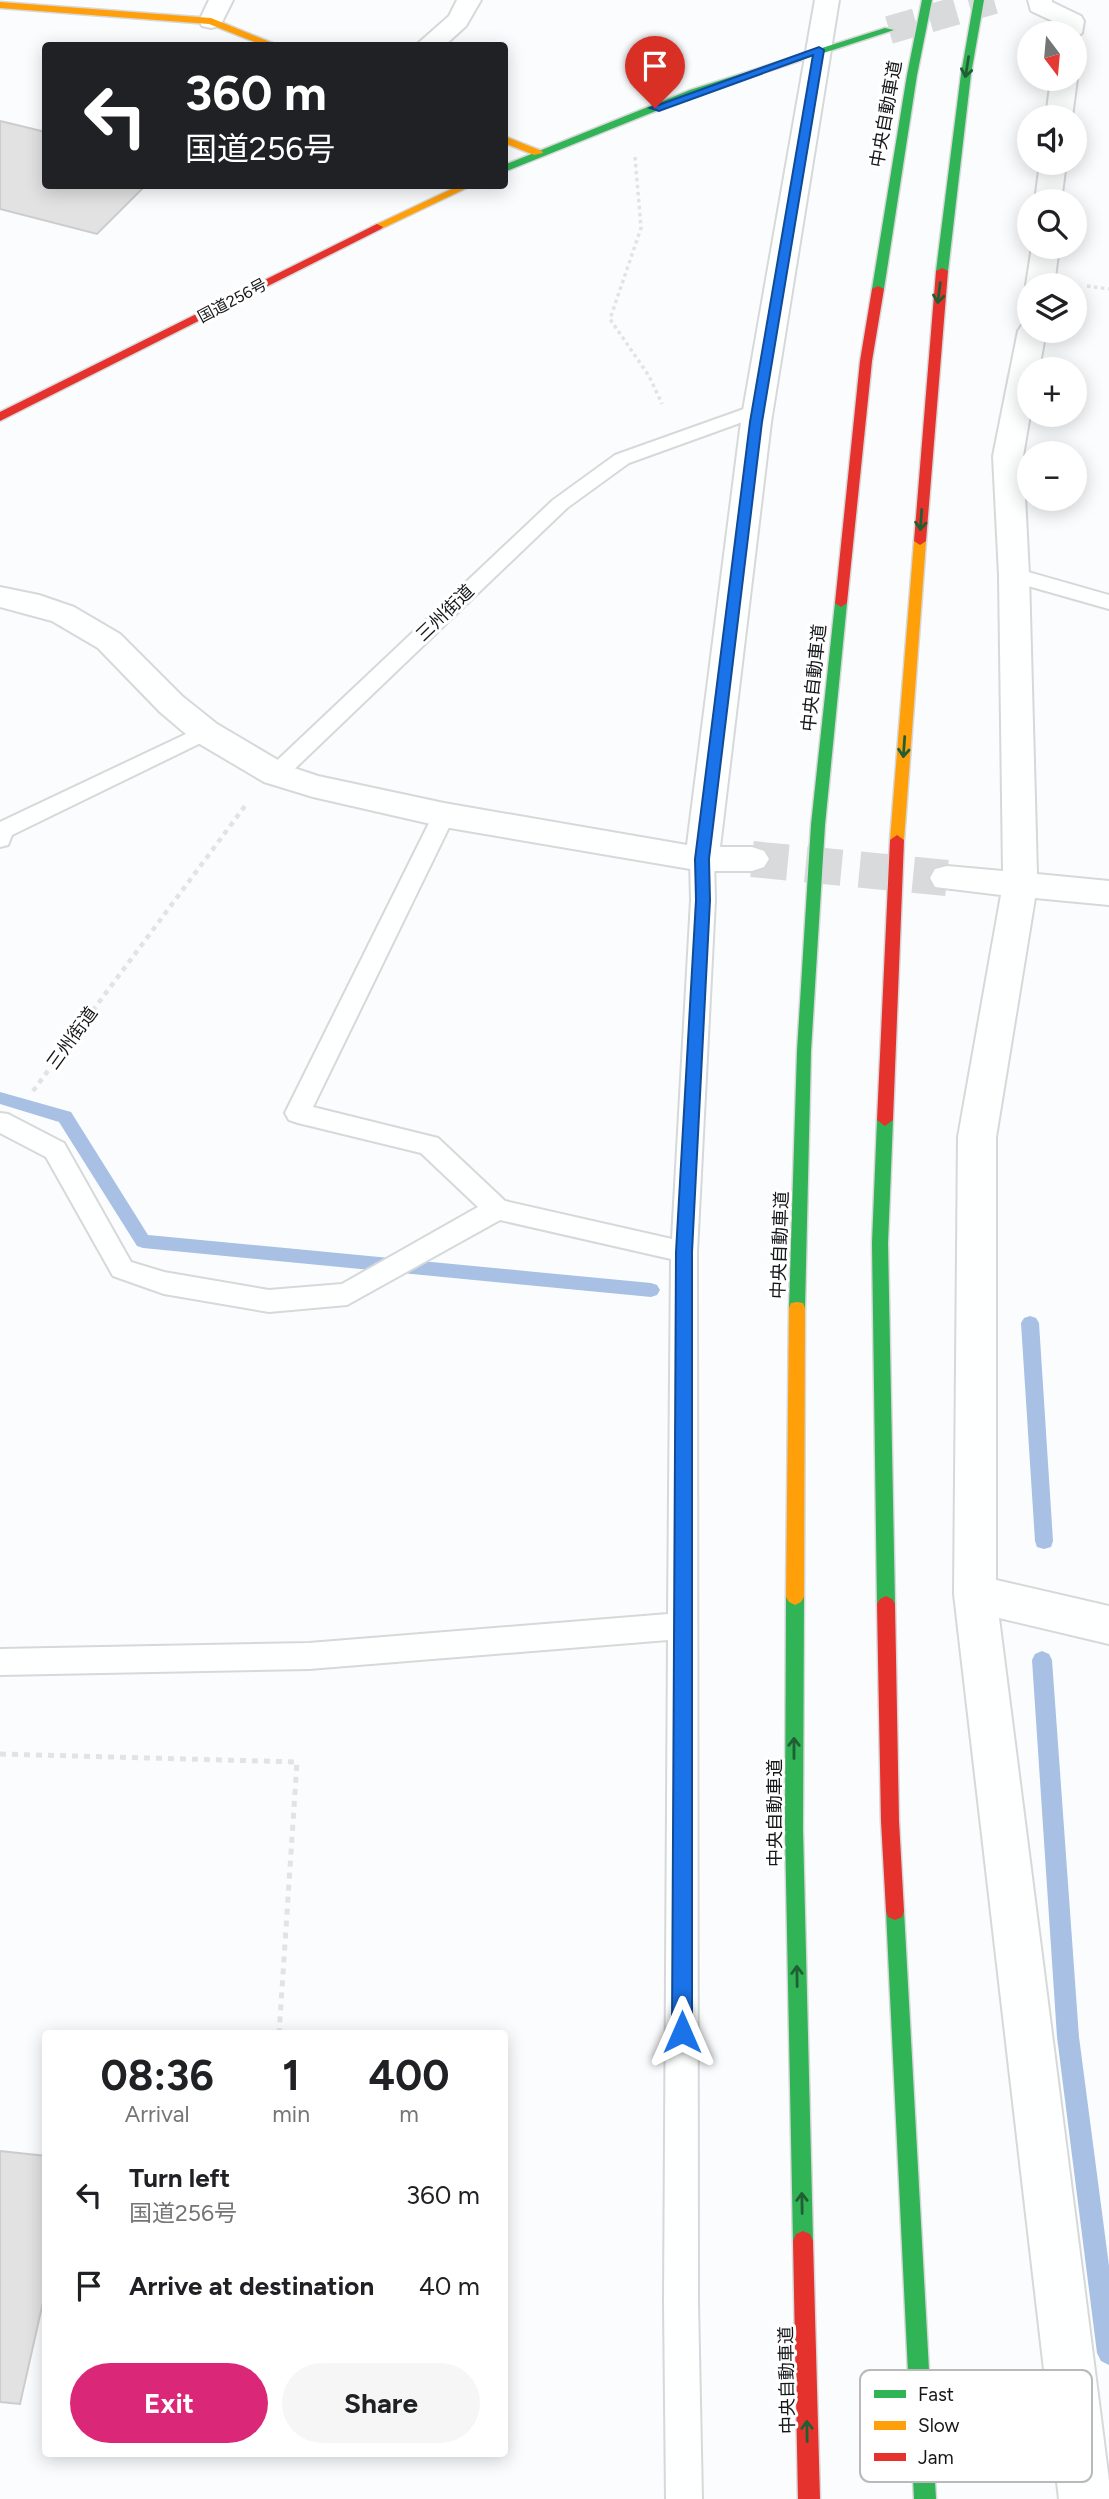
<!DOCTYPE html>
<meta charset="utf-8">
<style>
body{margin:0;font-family:Figtree,"Noto Sans JP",sans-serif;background:#f6f6f6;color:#202124;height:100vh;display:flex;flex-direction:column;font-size:26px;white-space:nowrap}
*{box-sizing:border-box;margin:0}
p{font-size:23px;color:#757577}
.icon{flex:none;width:38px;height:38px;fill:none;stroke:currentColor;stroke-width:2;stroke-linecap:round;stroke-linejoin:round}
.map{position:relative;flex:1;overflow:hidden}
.details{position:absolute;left:42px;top:2030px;width:466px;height:427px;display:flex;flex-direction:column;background:#fff;border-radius:7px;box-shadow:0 4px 18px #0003}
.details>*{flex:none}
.banner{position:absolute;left:42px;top:42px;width:466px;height:147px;border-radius:7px;box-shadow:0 4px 18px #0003;background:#202124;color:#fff;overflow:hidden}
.needle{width:46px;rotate:164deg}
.tools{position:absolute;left:1017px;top:21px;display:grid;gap:14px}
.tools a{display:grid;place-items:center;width:70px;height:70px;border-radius:50%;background:#fff;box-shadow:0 4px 18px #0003;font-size:35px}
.pin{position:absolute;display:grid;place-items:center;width:60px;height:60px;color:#fff;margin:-72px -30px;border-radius:50% 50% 50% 0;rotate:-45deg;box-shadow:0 0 7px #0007}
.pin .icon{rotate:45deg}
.me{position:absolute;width:77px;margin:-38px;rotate:0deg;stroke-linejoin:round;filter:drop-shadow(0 0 5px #0008)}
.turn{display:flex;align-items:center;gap:24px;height:147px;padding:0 28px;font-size:32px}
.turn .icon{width:91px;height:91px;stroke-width:2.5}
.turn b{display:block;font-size:49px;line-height:60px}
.eta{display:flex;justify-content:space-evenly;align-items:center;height:119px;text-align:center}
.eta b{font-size:42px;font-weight:700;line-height:49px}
.button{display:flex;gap:14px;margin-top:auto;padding:14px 28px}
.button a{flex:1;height:80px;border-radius:42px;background:#db2777;color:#fff;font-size:28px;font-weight:700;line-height:80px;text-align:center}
.button a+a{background:#f6f6f6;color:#202124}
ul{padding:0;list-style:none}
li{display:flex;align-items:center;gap:21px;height:91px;padding:0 28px}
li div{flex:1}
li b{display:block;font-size:26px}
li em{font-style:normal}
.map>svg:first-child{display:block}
</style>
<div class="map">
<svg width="1109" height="2499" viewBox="0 0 1109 2499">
<rect width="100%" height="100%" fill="#fbfcfe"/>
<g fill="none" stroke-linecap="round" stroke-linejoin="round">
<path fill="#a7c0e3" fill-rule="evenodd" d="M0,1092l71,20 77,123 503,48 6,2 3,5 -3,5 -6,2 -508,-49 -6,-2 -78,-124 -59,-18z
M1030,1316l6,2 3,5 14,218 -2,6 -7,2 -7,-2 -2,-6 -14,-218 3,-5z
M1042,1651l7,3 3,6 27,377 30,229v99l-8,-4 -4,-8 -40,-316 -25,-377 3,-6z"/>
</g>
<path fill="#e2e2e2" stroke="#ccc" stroke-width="2" d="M0,121l46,11v54h99l-48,48 -97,-25z
M0,2151l46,5v133l-26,115 -20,-2z"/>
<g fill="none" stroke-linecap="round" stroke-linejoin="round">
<path stroke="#d9dadc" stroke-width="36" stroke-dasharray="36 18" stroke-linecap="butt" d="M752,859l195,19"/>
<path stroke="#d9dadc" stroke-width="28" stroke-dasharray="28 14" stroke-linecap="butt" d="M889,30l105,-30"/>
<defs>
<path id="lane" d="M758,404l7,2 3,4 -3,4 -136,49 -62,45 -283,271 -8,3 -8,-3 -3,-5 3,-5 285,-269 62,-45z
M1014,568l95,27v14l-102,-29 -4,-5 4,-5z
M205,725l8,2 3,5 -3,5 -201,98 -4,10 -8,2v-25z
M444,807l8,2 3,6 -142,292 125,31 67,63 167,38 19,-339 -1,-41 4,-6 8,-2 8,2 4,6 1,41 -18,352 1,1050 4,197h-36l-2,-197 4,-662 -359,29 -309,6v-26l309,-6 359,-29 3,-355 -171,-39 -153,85 -78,7 -105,-18 -51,-18 -67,-119 -46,-24v-20l8,1 56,29 67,119 33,10 105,18 73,-6 136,-77 -57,-54 -123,-30 -9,-3 -4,-7 148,-298 3,-6z"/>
<path id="street" d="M209,0h24l-13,26 -9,2 -9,-2 -3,-5z
M457,0h24l-15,26 -22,20h-29l34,-30z
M815,0h24l-68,422 -51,425h32l12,4 5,8 -5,8 -12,4h-50l-258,-44 -131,-30 -49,-15 -71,-42 -33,-28 -62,-64 -46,-27 -52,-14v-20l39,8 35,12 46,27 62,62 35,28 71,42 30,10 126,27 243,42 54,-423z
M1028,0h24v2l29,14 3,5 -2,12 -8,6v-6h-16l1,-9 -28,-13z
M1074,76l3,3 -5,38h-26l5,-38h23z
M1040,163h26l-5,38h-26z
M1032,247h27l-5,38h-25v4l-3,-4z
M1029,323v8h17l-7,38h-10l1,46 -7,41 6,119 8,299 72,7v24l-74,-7 -39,239v443l113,26v38l-110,-26 110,863v18h-50l-105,-905 4,-457 43,-242 -66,-8 -5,-9 5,-9 12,-3 56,5 -4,-296 -6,-119 25,-125 4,-6z"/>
<path id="fast" d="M922,0h10l-15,75 -33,214 -6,3 -6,-3 35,-214z
M974,0h10l-13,74 -23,197 -6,3 -6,-3 25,-197z
M885,28l9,2 -196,64 -194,78v-7l186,-75z
M841,599l6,4 -22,222 -14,226 -6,257 -2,5h-12l-2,-5 8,-257 14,-226 24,-222z
M885,1114l8,6 -5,123 7,361 -3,5 -6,3 -6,-3 -3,-5 -5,-361 5,-123z
M795,1589l6,3 3,5 -1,233 10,411 -3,7 -7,3 -7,-3 -3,-7 -8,-411 1,-233 3,-5z
M895,1902l7,3 2,6 32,588h-22l-28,-588 2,-6z"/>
<path id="slow" d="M0,2l211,16 69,28h-15l-56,-22 -209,-16z
M504,136l38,15 1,2 -9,2 -30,-12z
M458,186h13l-90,43 -10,-2z
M920,537l6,4 -22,299 -7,5 -7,-5 24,-299z
M797,1302l6,1 2,5 -1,289 -3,5 -6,3 -6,-3 -3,-5 3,-289 2,-5z"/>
<path id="jam" d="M377,224l6,3 -2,2 -381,192v-9z
M942,268l6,3 -22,270 -6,4 -6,-4 22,-270z
M878,286l6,3 -12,72 -25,242 -6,4 -6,-4 25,-242 12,-72z
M897,835l7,5 -11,280 -8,6 -8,-6 13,-280z
M886,1596l6,3 3,5 4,217 5,90 -2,6 -7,3 -7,-3 -2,-6 -5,-90 -4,-217 3,-5z
M803,2231l7,3 3,7 7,258h-22l-5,-258 3,-7z"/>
</defs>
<use href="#lane" stroke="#d7d8d9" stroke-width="4"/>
<use href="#street" stroke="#d7d8d9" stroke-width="4"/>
<use href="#fast" stroke="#d7d8d9" stroke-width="3"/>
<use href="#slow" stroke="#d7d8d9" stroke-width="3"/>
<use href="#jam" stroke="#d7d8d9" stroke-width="3"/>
<path stroke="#e3e3e4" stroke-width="3.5" stroke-dasharray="3.5 3.5" stroke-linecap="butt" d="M635,157l6,71 -31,91 39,57 13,28
M1087,286l22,3"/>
<path stroke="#e3e3e4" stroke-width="4.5" stroke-dasharray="5 5" stroke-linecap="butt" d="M33,1091l212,-285"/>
<path stroke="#e3e3e4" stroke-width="5" stroke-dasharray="6 6" stroke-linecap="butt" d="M0,1754l297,8 -18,272"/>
<use href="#lane" fill="#feffff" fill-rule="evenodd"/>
<use href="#street" fill="#feffff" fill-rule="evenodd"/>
<use href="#fast" fill="#30b455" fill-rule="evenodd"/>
<use href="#slow" fill="#ff9f0a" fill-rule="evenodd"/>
<use href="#jam" fill="#e5322d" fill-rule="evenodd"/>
</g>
<defs><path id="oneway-shaft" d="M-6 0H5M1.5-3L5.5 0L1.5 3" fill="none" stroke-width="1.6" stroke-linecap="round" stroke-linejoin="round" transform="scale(1.75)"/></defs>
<g stroke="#225e34">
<use href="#oneway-shaft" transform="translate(967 67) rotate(99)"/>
<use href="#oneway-shaft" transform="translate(939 293) rotate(97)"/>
<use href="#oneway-shaft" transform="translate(921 520) rotate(94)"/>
<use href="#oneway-shaft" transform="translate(904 747) rotate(94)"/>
<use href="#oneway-shaft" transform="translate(794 1748) rotate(-90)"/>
<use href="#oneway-shaft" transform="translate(797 1976) rotate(-91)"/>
<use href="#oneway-shaft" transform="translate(802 2203) rotate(-91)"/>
<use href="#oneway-shaft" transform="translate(807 2431) rotate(-91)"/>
</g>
<path fill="#1a73e8" stroke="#114b97" stroke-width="2" d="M819,47l5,3 -62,372 -53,437 1,41 -18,352v780l-3,6 -7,3 -7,-3 -3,-6 4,-780 20,-352 -1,-41 55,-437 63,-367 -154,56 -9,-3z"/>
<g text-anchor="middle" stroke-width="6" stroke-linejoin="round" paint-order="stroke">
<g font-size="16" fill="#161719" stroke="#fff">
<text transform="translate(232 300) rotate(-28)" y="6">国道256号</text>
</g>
<g font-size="18" fill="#161719" stroke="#fff">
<text transform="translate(886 114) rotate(-80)" y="6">中央自動車道</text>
<text transform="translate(445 613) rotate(-44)" y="6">三州街道</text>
<text transform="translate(814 678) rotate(-84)" y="6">中央自動車道</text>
<text transform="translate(72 1038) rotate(-54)" y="6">三州街道</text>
<text transform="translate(780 1245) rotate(-88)" y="6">中央自動車道</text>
<text transform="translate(775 1813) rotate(-90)" y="6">中央自動車道</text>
<text transform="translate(787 2380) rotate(-91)" y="6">中央自動車道</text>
</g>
</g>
<rect x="860" y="2370" width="232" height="112" rx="10" fill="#fff" stroke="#b9b9ba" stroke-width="2"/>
<rect x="874" y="2390" width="32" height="8" fill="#30b455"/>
<rect x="874" y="2421" width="32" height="9" fill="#ff9f0a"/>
<rect x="874" y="2453" width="32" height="8" fill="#e5322d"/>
<g font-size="19" fill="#161719">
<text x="918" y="2401">Fast</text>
<text x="918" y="2432">Slow</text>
<text x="918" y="2464">Jam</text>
</g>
</svg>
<div class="tools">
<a><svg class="needle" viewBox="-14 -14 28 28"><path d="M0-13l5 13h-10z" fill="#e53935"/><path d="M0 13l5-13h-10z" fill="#757577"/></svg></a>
<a><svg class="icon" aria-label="sound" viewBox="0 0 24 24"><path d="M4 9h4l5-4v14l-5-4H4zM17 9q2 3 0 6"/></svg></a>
<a><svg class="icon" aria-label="search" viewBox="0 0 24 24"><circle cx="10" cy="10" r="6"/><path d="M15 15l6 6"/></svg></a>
<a><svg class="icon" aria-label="layers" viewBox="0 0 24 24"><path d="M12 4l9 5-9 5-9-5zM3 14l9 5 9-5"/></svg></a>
<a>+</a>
<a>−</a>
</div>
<div class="pin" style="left:655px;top:108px;background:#d93025"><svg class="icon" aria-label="arrive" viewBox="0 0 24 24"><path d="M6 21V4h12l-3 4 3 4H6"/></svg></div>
<svg class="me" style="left:682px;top:2032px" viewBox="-20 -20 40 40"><path d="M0-17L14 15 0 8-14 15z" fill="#1a73e8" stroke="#fff" stroke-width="4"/></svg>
<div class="banner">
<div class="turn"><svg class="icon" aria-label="left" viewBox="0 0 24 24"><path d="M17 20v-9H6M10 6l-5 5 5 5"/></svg><div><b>360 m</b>国道256号</div></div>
</div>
<section class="details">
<div class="eta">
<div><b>08:36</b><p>Arrival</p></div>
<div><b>1</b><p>min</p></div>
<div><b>400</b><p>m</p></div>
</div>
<ul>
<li><svg class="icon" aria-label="left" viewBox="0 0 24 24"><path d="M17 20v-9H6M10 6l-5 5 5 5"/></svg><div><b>Turn left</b><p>国道256号</p></div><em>360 m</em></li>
<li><svg class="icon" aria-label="arrive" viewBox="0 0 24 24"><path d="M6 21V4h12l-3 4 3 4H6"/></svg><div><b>Arrive at destination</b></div><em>40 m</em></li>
</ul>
<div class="button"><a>Exit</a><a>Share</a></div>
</section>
</div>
